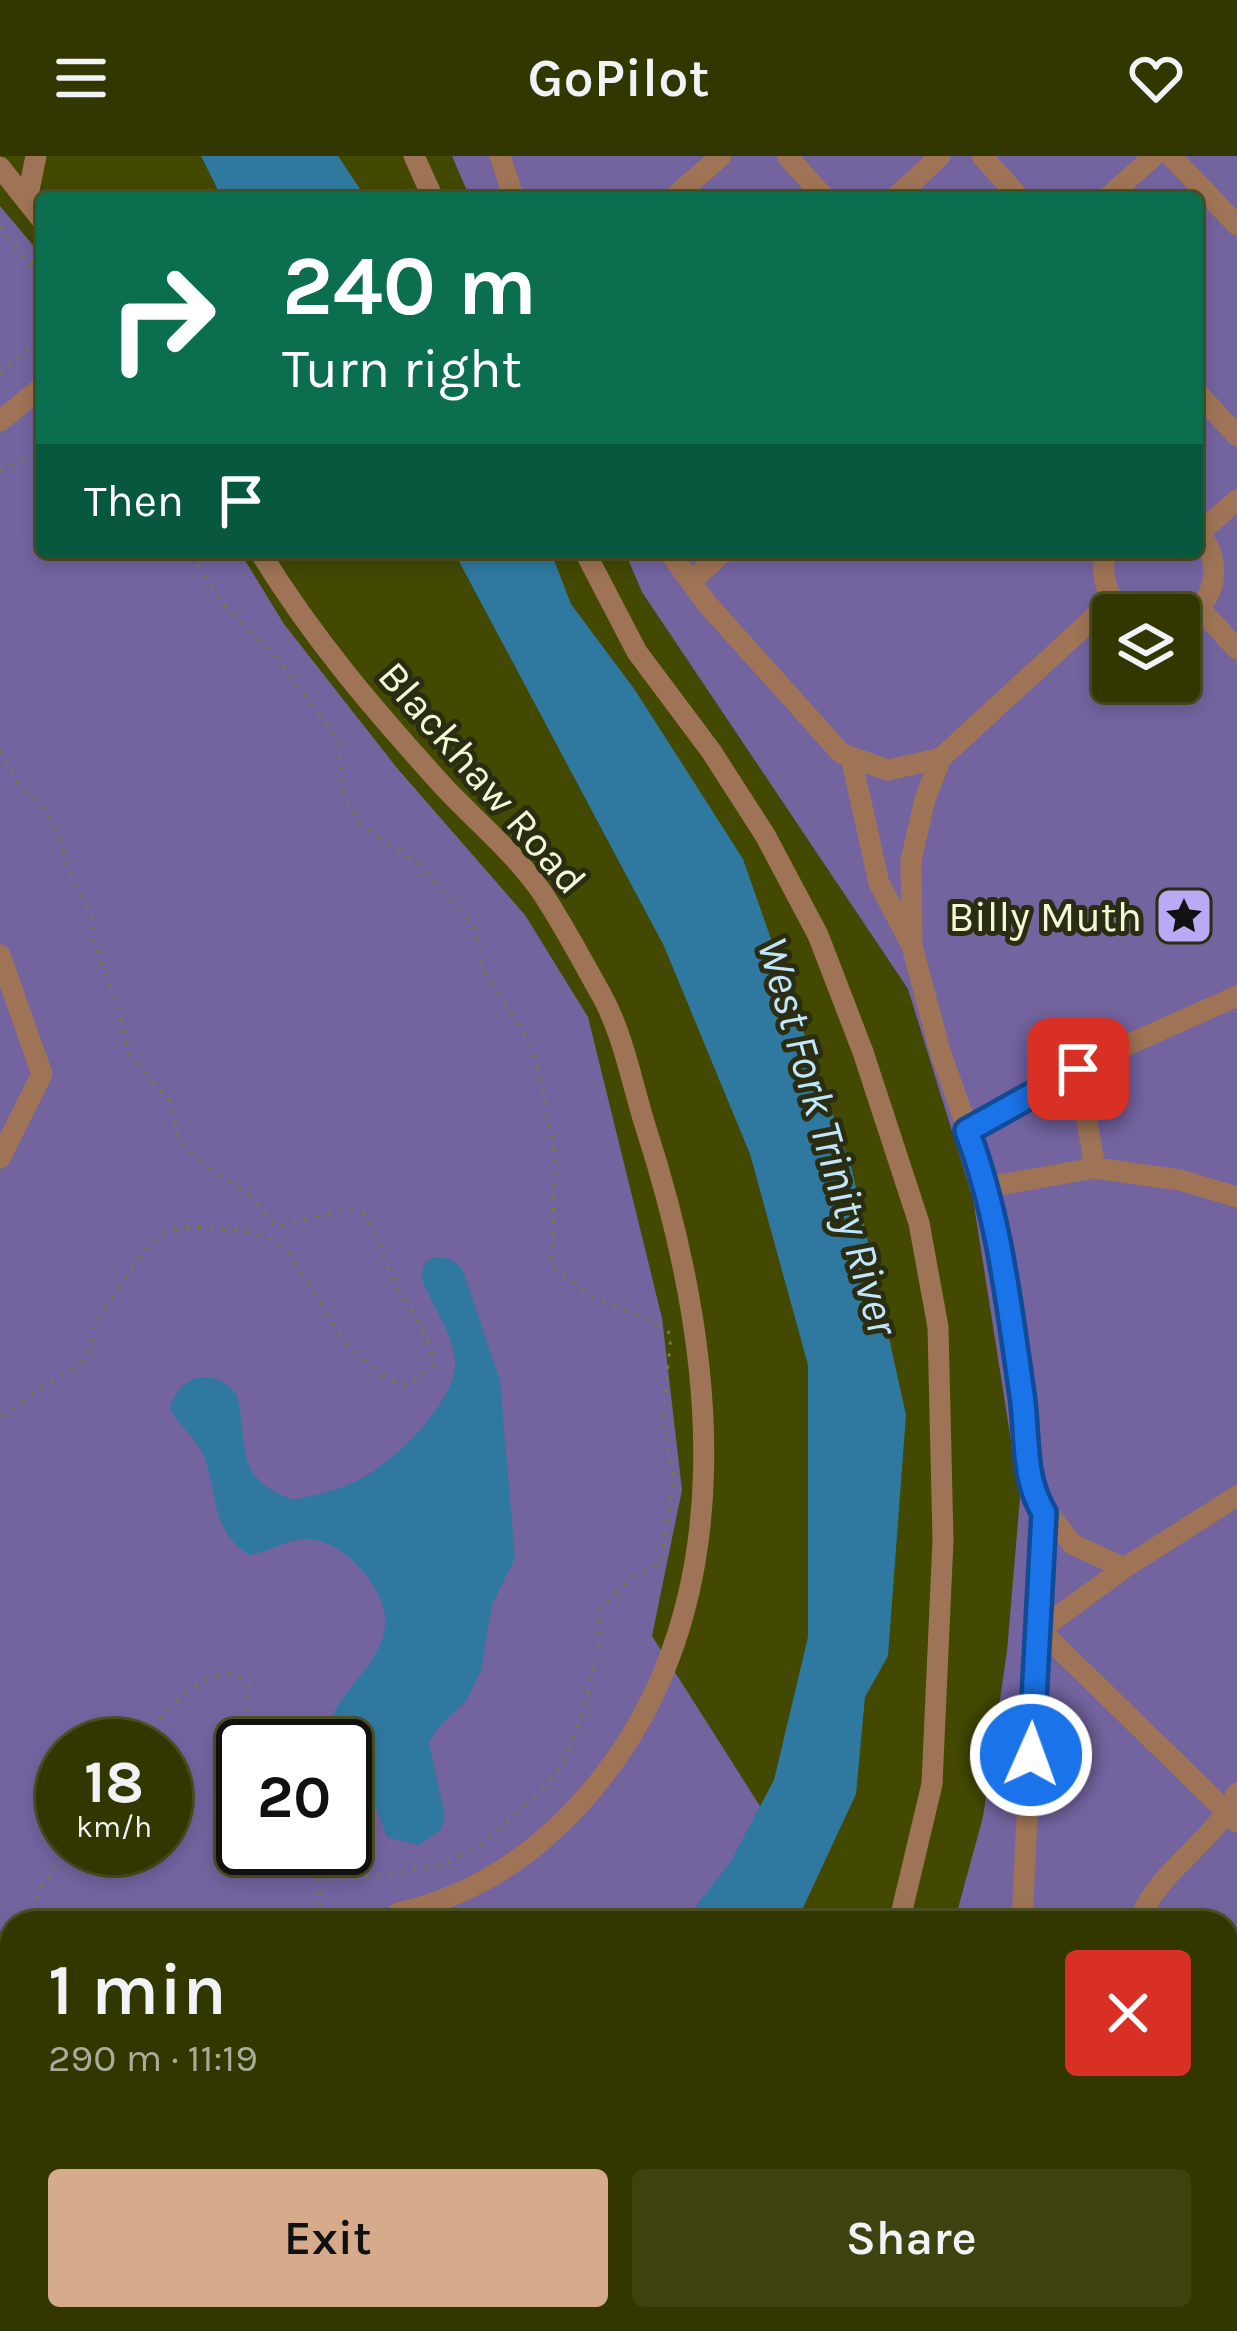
<!DOCTYPE html>
<meta charset="utf-8">
<style>
body{margin:0;font-family:Karla,sans-serif;background:#3d420f;color:#f1f3f6;height:100vh;display:flex;flex-direction:column;font-size:45px;white-space:nowrap}
*{box-sizing:border-box;margin:0}
p{font-size:39px;color:#a8ac99}
.icon{flex:none;width:66px;height:66px;fill:none;stroke:currentColor;stroke-width:2;stroke-linecap:round;stroke-linejoin:round}
.map{position:relative;flex:1;overflow:hidden}
.side{position:absolute;left:0px;top:1755px;width:1239px;height:420px;display:flex;flex-direction:column;background:#323700;border-radius:36px 36px 0 0;box-shadow:0 6px 18px #0003,0 0 0 3px #4d5122}
.side>*{flex:none}
.guide{position:absolute;left:36px;top:36px;width:1167px;height:366px;border-radius:12px;box-shadow:0 6px 18px #0003,0 0 0 3px #4d5122;background:#0b6e4f;color:#fff;overflow:hidden}
.controls{position:absolute;left:1092px;top:438px;display:grid;gap:24px}
.controls a{display:grid;place-items:center;width:108px;height:108px;border-radius:12px;background:#323700;box-shadow:0 6px 18px #0003,0 0 0 3px #4d5122;font-size:60px}
.speed{position:absolute;left:36px;top:1563px;display:flex;gap:24px;font-size:60px;font-weight:700;text-align:center}
.speed>*{display:grid;place-content:center;width:156px;height:156px;border-radius:50%;background:#323700;box-shadow:0 6px 18px #0003,0 0 0 3px #4d5122;line-height:1}
.speed small{font-size:30px;font-weight:400}
.speed .limit{border:6px solid #111;border-radius:18px;background:#fff;color:#111}
.pin{position:absolute;display:grid;place-items:center;width:102px;height:102px;color:#fff;margin:-51px;border-radius:24px;box-shadow:0 6px 18px #0006}
.me{position:absolute;width:132px;margin:-66px;rotate:2deg;stroke-linejoin:round;filter:drop-shadow(0 0 9px #0008)}
.turn{display:flex;align-items:center;gap:42px;height:252px;padding:0 48px;font-size:54px}
.turn .icon{width:156px;height:156px;stroke-width:2.5}
.turn b{display:block;font-size:84px;line-height:102px}
.then{display:flex;align-items:center;height:114px;padding:0 48px;background:#0003;gap:24px;font-size:45px}
.round{display:grid;place-items:center;flex:none;width:126px;height:126px;border-radius:12px;background:#3d420f}
.headline{display:flex;align-items:center;justify-content:space-between;height:204px;padding:0 48px}
h1{font-size:72px;font-weight:600;line-height:90px}
.action{display:flex;gap:24px;margin-top:auto;padding:24px 48px}
.action a{flex:1;height:138px;border-radius:12px;background:#d6ab8b;color:#111;font-size:48px;font-weight:600;line-height:138px;text-align:center}
.action a+a{background:#3d420f;color:#f1f3f6}
header{display:flex;justify-content:space-between;align-items:center;height:156px;padding:0 48px;background:#323700;font-size:54px;font-weight:600}
.map>svg:first-child{display:block}
</style>
<header><svg class="icon" aria-label="menu" viewBox="0 0 24 24"><path d="M4 6h16M4 12h16M4 18h16"/></svg>GoPilot<svg class="icon" aria-label="heart" viewBox="0 0 24 24"><path d="M12 20l-8-8c-3-5 5-10 8-4 3-6 11-1 8 4z"/></svg></header>
<div class="map">
<svg width="1237" height="2175" viewBox="0 0 1237 2175">
<rect width="100%" height="100%" fill="#434900"/>
<path fill="#73639f" fill-rule="evenodd" d="M452,0h785v2175h-460v-12h450v-396h-273l29,-106 24,-166 13,-153 -47,-299 -65,-210 -266,-397 -17,-40h572v-354h-727zM1113,459h66v66h-66z
M0,50l42,50v296h198l44,72 113,144 128,147 63,102 74,301 20,172 -30,146 113,178 -58,109h-695v396h281l-13,12h-280zM63,1590h102v102h-102zM243,1590h102v102h-102z"/>
<path fill="#2f79a0" d="M201,0h137l28,42h-144z
M454,396h97l20,52 64,86 108,169 109,311 54,245 -18,241 -23,41 -9,97 -60,129h-113l48,-62 43,-81 34,-143v-272l-58,-211 -86,-208z
M434,1101l17,2 12,11 37,111 15,177 -23,47 -11,66 -15,30 -30,29 -7,13 16,73 -4,14 -23,15 -31,-8 -20,-54 -22,-27v-10h-9c-32,-59 111,-93 16,-186 -11,-11 -34,-23 -50,-21 -18,2 -35,14 -53,16 -40,-26 -30,-62 -46,-101 -8,-18 -25,-28 -33,-46 10,-34 44,-42 67,-13 12,50 -5,84 57,105 22,-5 43,-10 63,-19 34,-16 100,-79 98,-119 -2,-31 -25,-58 -34,-86l4,-13z"/>
<g fill="none" stroke-linecap="round" stroke-linejoin="round">
<path stroke="#787e41" stroke-width="3" stroke-dasharray="3 9" stroke-linecap="butt" d="M0,70l42,56
M31,107l11,-9
M0,218l39,-36 3,-18
M0,315l42,-21
M135,396l12,4 20,-4
M178,396l18,10 28,42 53,54 62,83 4,51 17,33 59,39 57,65 7,40 47,74 10,32 15,82 -3,109 41,32 59,23 19,13 -8,88 11,55 -13,86 -28,14 -33,31 -1,37 -16,67 -20,53 -23,27 -58,52 -35,19 -64,13 -64,4 2,43
M0,594l18,33 28,27 13,25 13,45 20,35 2,28 24,62 10,47 42,49 9,40 27,25 44,29 26,32 70,-18 19,5c13,21 16,41 27,62 15,30 36,54 42,87l-25,23 -20,-6 -44,-37 -54,-89 -20,-15 -27,-8 -53,-4 -27,5 -22,21 -46,69 -8,33 -11,12 -37,21 -40,30
M136,1590c24,-30 59,-74 99,-72l14,12 -1,60
M310,1692l11,17 -1,13
M32,1767l8,-35 30,-40
M0,1811l12,-11
M545,2175l12,-12"/>
<path stroke="#9f7456" stroke-width="21" d="M414,0l19,42
M500,0l14,42
M787,0l38,42
M982,0l38,42
M1171,0l66,69
M0,11l42,53
M673,42l48,-42
M895,42l45,-42
M1107,42l47,-42
M27,44l9,-44
M1197,236l40,44
M0,265l42,-34
M1200,376l37,-32
M260,396c53,87 116,160 184,235 32,34 73,68 99,107 21,32 40,68 59,102 21,38 30,87 43,129 70,216 104,478 -53,665 -52,62 -115,105 -194,123l1,10
M585,396l52,100 74,99 54,84 53,100 45,117 56,171 19,104 5,213 -11,244 -33,139
M669,396l39,53 133,148 10,4 28,126 30,57
M1106,396c-7,26 2,45 20,63
M691,426l32,-30
M1200,453l37,40
M1179,466c38,-18 46,-60 18,-92
M851,601l37,13 53,-12
M0,799l42,119 -42,84
M1078,913l17,99
M967,975l100,-59 170,-76
M987,1031l108,-19 85,12 57,17
M1044,1357l-4,117 197,192
M1124,1412l113,-72
M1022,1767l12,-254 6,-39 84,-62 -52,-24 -42,-55 -5,-73 -40,-238 -45,-127 -28,-105 -1,-86 14,-61 16,-41 171,-157
M1139,1767c15,-51 77,-81 98,-130
M1227,1975l10,1
M1131,2163l7,12
M713,2175l8,-12"/>
</g>
<g fill="none" stroke-linecap="round" stroke-linejoin="round">
<defs>
<path id="route" d="M1031,1599l13,-242c-22,-37 -16,-76 -22,-118 -13,-89 -23,-180 -55,-264l111,-62"/>
</defs>
<use href="#route" stroke="#114b97" stroke-width="30"/>
<use href="#route" stroke="#1a73e8" stroke-width="21"/>
</g>
<defs>
<symbol id="sight-square" viewBox="-11 -11 22 22"><rect x="-9" y="-9" width="18" height="18" rx="4" fill="#bca9f5" stroke="#2a2d12"/><path d="M0-6L1.8-2.2L6-1.7L2.9 1.2L3.7 5.4L0 3.3L-3.7 5.4L-2.9 1.2L-6-1.7L-1.8-2.2Z" fill="#111"/></symbol>
</defs>
<g fill-rule="evenodd">
<use href="#sight-square" x="1151" y="727" width="66" height="66"/>
</g>
<g text-anchor="middle" stroke-width="10" stroke-linejoin="round" paint-order="stroke">
<g font-size="42" fill="#f3f8d6" stroke="#2a2d12">
<text transform="translate(483 621) rotate(49)" y="15">Blackhaw Road</text>
</g>
<g font-size="42" fill="#f3f8d6" stroke="#2a2d12" text-anchor="end">
<text x="1142" y="775">Billy Muth</text>
</g>
<g font-size="45" font-style="italic" fill="#c1e6fc" stroke="#2a2d12">
<text transform="translate(829 980) rotate(74)" y="16">West Fork Trinity River</text>
</g>
</g>
</svg>
<div class="controls">
<a><svg class="icon" aria-label="layers" viewBox="0 0 24 24"><path d="M12 4l9 5-9 5-9-5zM3 14l9 5 9-5"/></svg></a>
</div>
<div class="speed"><div>18<small>km/h</small></div><div class="limit">20</div></div>
<div class="pin" style="left:1078px;top:913px;background:#d93025"><svg class="icon" aria-label="arrive" viewBox="0 0 24 24"><path d="M6 21V4h12l-3 4 3 4H6"/></svg></div>
<svg class="me" style="left:1031px;top:1599px" viewBox="-20 -20 40 40"><circle r="17" fill="#1a73e8" stroke="#fff" stroke-width="3"/><path d="M0-11L8 9 0 5-8 9z" fill="#fff"/></svg>
<div class="guide">
<div class="turn"><svg class="icon" aria-label="right" viewBox="0 0 24 24"><path d="M7 20v-9h11M14 6l5 5-5 5"/></svg><div><b>240 m</b>Turn right</div></div>
<div class="then">Then<svg class="icon" aria-label="arrive" viewBox="0 0 24 24"><path d="M6 21V4h12l-3 4 3 4H6"/></svg></div>
</div>
<section class="side">
<div class="headline"><div><h1>1 min</h1><p>290 m · 11:19</p></div><a class="round" style="background:#d93025;color:#fff"><svg class="icon" aria-label="close" viewBox="0 0 24 24"><path d="M6 6l12 12M18 6L6 18"/></svg></a></div>
<div class="action"><a>Exit</a><a>Share</a></div>
</section>
</div>
